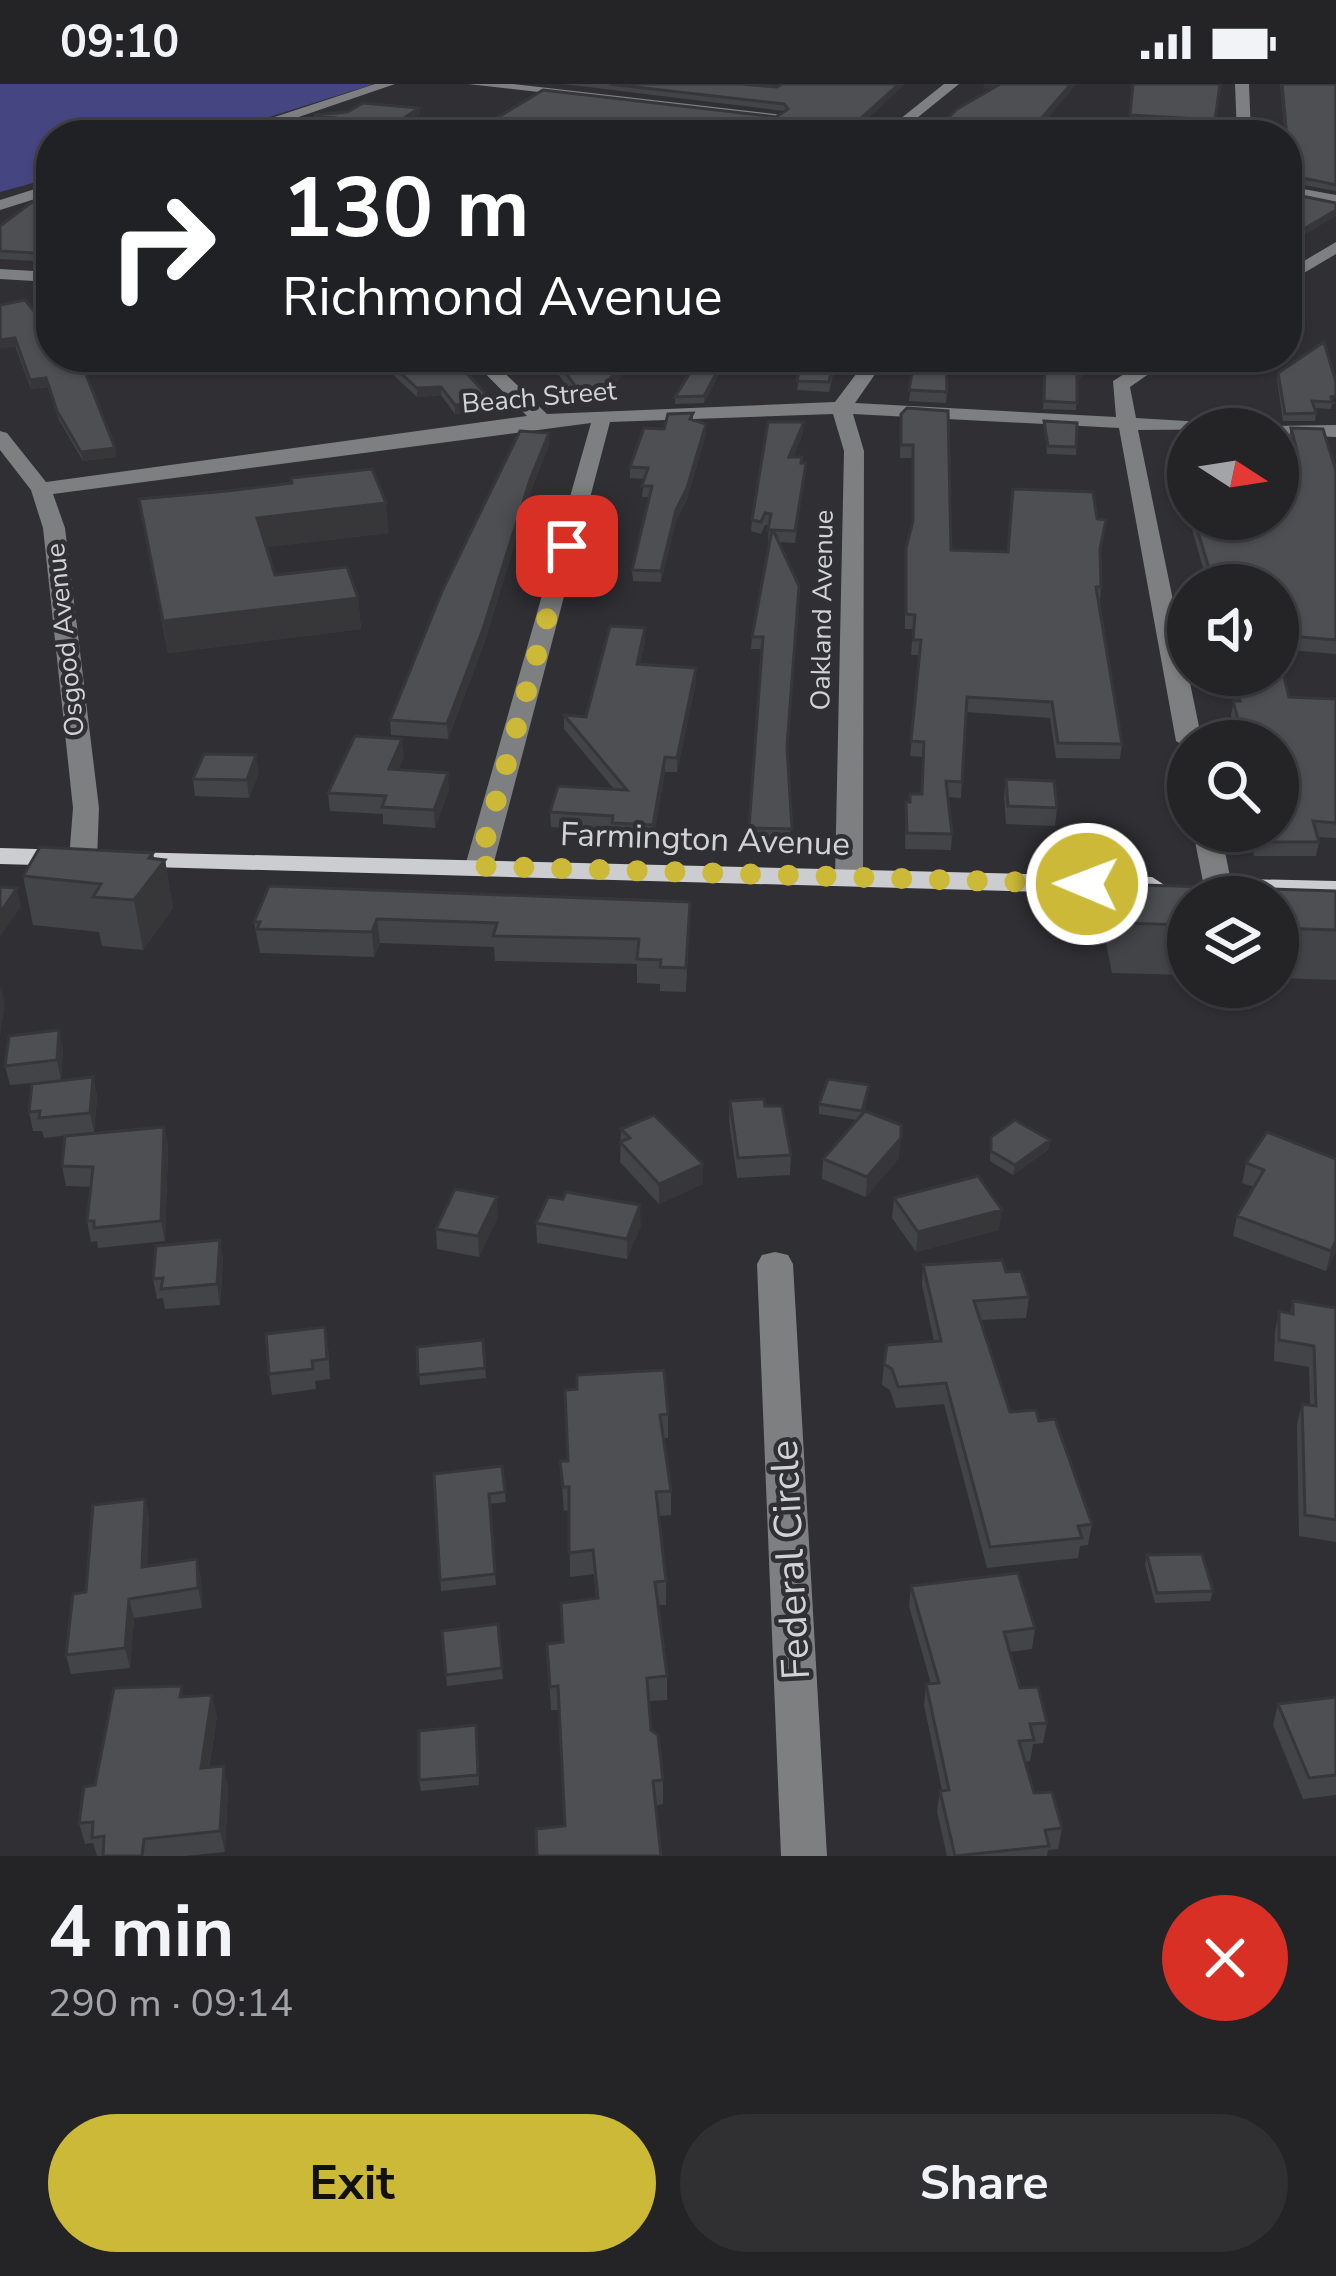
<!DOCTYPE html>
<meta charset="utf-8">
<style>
body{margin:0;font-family:"Nunito Sans",sans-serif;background:#303033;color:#f1f3f6;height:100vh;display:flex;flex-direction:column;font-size:45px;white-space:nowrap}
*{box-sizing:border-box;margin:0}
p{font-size:39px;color:#a3a4a7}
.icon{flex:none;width:66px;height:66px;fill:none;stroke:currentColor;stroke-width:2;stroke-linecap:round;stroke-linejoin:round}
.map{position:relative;height:1772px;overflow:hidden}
.sheet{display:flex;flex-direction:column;background:#242427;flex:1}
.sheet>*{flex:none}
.guide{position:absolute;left:36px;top:36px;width:1266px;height:252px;border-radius:48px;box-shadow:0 3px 9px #0004,0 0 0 3px #414144;background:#202124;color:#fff;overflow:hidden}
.needle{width:78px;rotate:102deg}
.controls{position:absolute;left:1167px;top:324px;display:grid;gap:24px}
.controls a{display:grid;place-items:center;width:132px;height:132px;border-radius:50%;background:#242427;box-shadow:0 3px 9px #0004,0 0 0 3px #414144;font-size:60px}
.pin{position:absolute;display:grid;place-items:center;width:102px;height:102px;color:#fff;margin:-51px;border-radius:24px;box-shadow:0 6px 18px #0006}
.me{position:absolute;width:132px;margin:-66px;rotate:271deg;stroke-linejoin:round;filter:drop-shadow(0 0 9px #0008)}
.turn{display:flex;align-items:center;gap:42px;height:252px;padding:0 48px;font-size:54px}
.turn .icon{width:156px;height:156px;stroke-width:2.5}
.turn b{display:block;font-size:84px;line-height:102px}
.round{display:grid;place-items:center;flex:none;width:126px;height:126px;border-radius:63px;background:#303033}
.head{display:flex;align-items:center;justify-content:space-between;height:204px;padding:0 48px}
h1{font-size:72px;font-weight:700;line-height:90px}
.action{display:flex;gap:24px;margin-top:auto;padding:24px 48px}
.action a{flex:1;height:138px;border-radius:72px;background:#ccb938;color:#111;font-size:48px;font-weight:700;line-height:138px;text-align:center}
.action a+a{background:#303033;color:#f1f3f6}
.status{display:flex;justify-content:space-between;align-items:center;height:84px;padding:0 60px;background:#242427;direction:ltr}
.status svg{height:33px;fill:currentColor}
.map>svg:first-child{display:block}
</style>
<div class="status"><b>09:10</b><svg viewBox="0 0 49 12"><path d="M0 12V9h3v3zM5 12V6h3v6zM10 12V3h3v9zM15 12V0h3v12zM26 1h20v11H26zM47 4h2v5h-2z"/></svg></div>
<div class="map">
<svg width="1336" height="1772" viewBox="0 0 1336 1772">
<rect width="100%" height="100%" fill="#303034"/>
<path fill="#454681" d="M0,0h374l-162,51h-161v43l-51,14z"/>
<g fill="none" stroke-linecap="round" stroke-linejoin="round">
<path fill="#7e7f81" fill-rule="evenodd" d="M375,0h20l-108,37 103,14c-39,0 -76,-4 -115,-8 -15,-2 -37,8 -55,8z
M468,0h45l270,31 -7,4z
M944,0h15l-63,51h-16z
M1235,0h14l2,51h-14z
M51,100v10l-51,16v-10z
M1287,102l49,9v10l-49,-9z
M1336,158v12l-49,29v-12z
M0,185l51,3v10l-51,-3z
M469,273h19l59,57 288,-12 34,-45h18l-32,46 261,14 -3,-36 38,-24h22l-43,30 6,31 134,8 66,-1v12l-58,-2v-6l-140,1 64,311h-14v7l-12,-7 -57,-313 -266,-14 11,37 -1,427 -14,8 -14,-8 9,-427 -11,-37 -223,8 -117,444 -14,8 -14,-8 126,-443 -538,71 12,34 34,280 -2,51 -4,6h-20l-4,-6 4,-51 -30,-280 -12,-38 -31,-40v-19l7,2 39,49 481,-66z
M1193,747h28l11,56 -4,6h-20l-4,-6z
M775,1168l13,3 5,9 34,592h-46l-24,-592 5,-9z"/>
<path fill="#cccdd1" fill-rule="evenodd" d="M0,764l72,2 14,8 -14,8 -72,-2z
M126,768l1026,25 14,9 -14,9 -1036,-29 -4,-6z
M1242,795l94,2v18l-104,-5 -4,-6z"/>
</g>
<path fill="#434447" d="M563,0h178l36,3 5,-3h123l-50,46 8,1v4h-394l307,-18 8,-6z
M1133,0h87l-7,45 -84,-6z
M1280,0h56v107l-49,-9v-47h-2z
M419,24l1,6 -28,17 -77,-11 -1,-5z
M51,120v58l-51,-3v-33z
M0,221l115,143 1,9 -33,4 -24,-41 -11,-33 -17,2z
M374,273h78l40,52 -37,5 -14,-19 -24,2z
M546,273h90l-33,43 -25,2z
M728,273l-24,46 -29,1v-7z
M802,273h35l-8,35 -32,-2z
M1095,276l-18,22 -1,28 -33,-1 2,-43z
M913,283l34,25 -1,11 -37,-2z
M1278,289l58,30 -4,1 -1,5 -16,-1 1,5 -1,8h-32l-6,-41z
M693,329v7l13,4v10l-19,65 -11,22 -15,61 -28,-1 -1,-11 18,-73h-8l2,-18 -14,-1v-11l34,-38z
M901,330l50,136 57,2 89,-33 7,14 -4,21 1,33 -1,15 22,142 -2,15 -64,-1 -6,-40 -84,-6 -5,86 -13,-1 4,37 -1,16 -46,-1 1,-47h3l12,-8 2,-37 -13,-1 10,-101h-9l2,-26h-8v-67l7,-37v-67h-12z
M1044,337l33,2 -1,32 -29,-1z
M1291,344l45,43v183l-58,-5v-64h-70l-19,-66h89l13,-68 -3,-11z
M803,349l-10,24 9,6h4l-11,80 -16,-1 12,301 -43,-1 14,-193h-11l1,-12 18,-95 -2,-1 1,-16h-4l-4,9 -10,-3 1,-11z
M549,361l-19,48 -46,151 -36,95 -57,-4 -1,-15z
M1182,362h6v71l-9,-30z
M292,399l97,50 -123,14 9,28 83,23 3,31 -193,24 -29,-154 88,-8z
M645,544v13l-5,23 56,18 -19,90h-12l-12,68 -41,-2v-7l-61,-4 -1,-15 64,-23 -50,-60v-14l22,2z
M1229,591h49l11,22 47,2v139l-19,-1 2,5 -3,14h-62l-6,-25h30v-90h-41l-6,-26 3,-14z
M404,673l-6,13 51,20 -14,38 -52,-4v-10l-53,-3 -2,-18z
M259,688l-10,26 -54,-2 -2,-17z
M1006,695l51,29 -2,18 -49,-2 -2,-28z
M153,769l1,6 11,1 8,48 -30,42 -41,-4 -3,-14 -66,-7 -10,-49z
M1111,800l225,7v89l-58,-2v-81h-90v78l-76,-2 -8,-40z
M690,818l-4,90 -26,-1v-7l-23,-1v-19l-142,-3 -1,-14 -114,-4 -6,14 -114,-4 -6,-31z
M63,965l-2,31 -51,5 -5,-19z
M93,993l4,20 -3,35 -50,6 -2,-7h-9l-4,-19z
M869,1001l-5,28 35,45 -33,39 -44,-18 1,-20 34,-39 -38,-6v-10z
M730,1017l35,5 26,49 -1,20 -53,3 -8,-58z
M164,1043l4,20 -3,94 -67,7 -1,-7 -6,1 -4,-21 4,-34 -25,-1 -4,-20z
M621,1045l82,55 -44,20 -39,-42z
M991,1053l59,3 -2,10 -35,25 -23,-14z
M1336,1075v92l-10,20 -93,-35 4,-20 17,-29 -12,-4 4,-20z
M894,1114l105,32 -83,22 -24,-34z
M498,1133l-19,40 -42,-8 -1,-20z
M536,1139l105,2 -14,34 -90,-16z
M220,1156l3,20 -3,45 -55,4 -2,-11 -6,1 -4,-20z
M923,1181l83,7 23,25 -3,21 -46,2 30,92 29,9 53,103 -4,21 -8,1 -2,12 -91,10 -43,-164 -48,4 -6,-18 -8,-5 2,-21 50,-23 -12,-56z
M1293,1217l43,7v234l-37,-6 -2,-112 5,-20 8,1 -1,-38 -35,-6 1,-29 4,-21 11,2z
M483,1256l3,38 -66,7 -3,-38z
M328,1263l2,32 -15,2 1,8 -44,6 -3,-21z
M565,1306l103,24v24h-4l7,53v24l-12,1 7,65v24h-8l9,71v24l-18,1 2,29 12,50v24l-98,22 -6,-116h-8l-4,-66 16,-2 33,-43 -2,-25 -24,3 -1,-67 -5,1 -4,-50h8z
M502,1382l4,36 -17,2 7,81 -55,6 -7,-117z
M145,1415l4,19 -2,48 50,-7 4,20 1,29 -68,10 -4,50 -59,6 -5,-19 20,-63z
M1147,1471l66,36 -3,10 -55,2 -10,-38z
M911,1502l124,42 -3,21 -22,3 10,36 27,35 -4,20 -10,1 -3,17 -5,1 9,31 28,35 -4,21 -10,1 -1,6h-100l-10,-45 3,-20 2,-1 -18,-85 2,-21h5l-22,-78z
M498,1540l5,55 -56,7 -5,-55z
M185,1613l32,19 -8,52 19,19 -3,65 -40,4h-88l-4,-13 -8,1 -6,-21 16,-38z
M1336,1613v98l-33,4 -30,-74 5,-21z
M476,1641l3,60 -58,6 -2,-11z"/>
<path fill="#37373a" d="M899,0h6l-55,51 -1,-6z
M1071,0h6l-44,51h-6z
M419,24l1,6 -28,17v-5z
M1336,126v6l-49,29v-6z
M15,254l2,9 -17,2v-9z
M627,273h9l-33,43 -25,2v-12z
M725,273h3l-24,46v-7z
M1093,273h8l-6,3 -18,23v-8z
M46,294l2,9 -17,2 -1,-9z
M441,303v8l-24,2v-9z
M491,316l1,9 -37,5v-9z
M804,338l-1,11 -14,35v-11z
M706,340v10l-19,65 -11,22 -15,61v-11l15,-61z
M549,349v12l-19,48 -46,151 -36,95 -1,-15 83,-244z
M115,364l1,9 -33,4 -2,-9z
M386,419l3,30 -128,15 -4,-30z
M358,514l3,31 -193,24 -5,-32z
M645,544v13l-8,37v-14z
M696,584v14l-19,90v-14z
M402,655l2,18 -13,30 -2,-18z
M256,671l3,17 -10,26 -2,-18z
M665,673v15l-12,68v-15z
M448,689l1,17 -14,38 -1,-18z
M153,769l3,18 9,-11 8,48 -30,42 -9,-50z
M17,804l4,19 -21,30v-24z
M377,835l3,24 -6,14 -2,-25z
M1,902l4,19 -5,31v-44z
M59,946l4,19 -2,31 -4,-20z
M93,993l4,20 -3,35 -4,-19z
M164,1043l4,20 -3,94 -4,-20z
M901,1054l-2,20 -33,39 1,-20z
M1050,1056l-2,10 -35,25 2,-10z
M703,1080v20l-44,20v-20z
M497,1113l1,20 -19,40 -1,-21z
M640,1121l1,20 -14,34v-20z
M1002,1126l-3,20 -83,22 2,-20z
M220,1156l3,20 -3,45 -3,-21z
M1336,1157v10l-10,20 5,-20z
M145,1415l4,19 -2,69 -5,-20z
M197,1475l4,20 1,29 -4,-20z
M129,1515l5,19 -4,50 -5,-20z
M212,1611l5,21 -12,73 -4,-21z
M224,1682l4,21 -3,65 -5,-21z"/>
<path fill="#4e4f53" stroke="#37373a" stroke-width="3" d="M609,0h132l36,3 5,-3h117l-50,45 14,2 -3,4h-391l74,-45 233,27 12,-8 -4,-5z
M987,0h84l-44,51h-112l19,-11h8l15,-15 38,-22h-10z
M1133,0h87l-5,36 -85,-5z
M1282,0h54v101l-47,-10 -2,2v-17h2z
M363,19l56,5 -27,18 -78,-11 33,-3z
M291,42l88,6 -4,3h-100z
M1287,109l49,10v7l-49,29z
M32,118l19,2v50l-51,-3v-25z
M25,216l26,32v25h21l13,15 30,76 -34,4 -24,-41 -11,-33 -16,2 -15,-42 -15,2v-35z
M1324,258l12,40v14l-5,1 1,5 -20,-1 4,12 -31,1 -7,-41z
M383,273h69l39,43 -36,5 -14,-18 -24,1z
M554,273h73l-24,31 -25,2z
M700,273h25l-21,39 -29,1z
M802,273h32l-5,25 -32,-1z
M926,273h20l1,35 -38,-2 4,-23z
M1061,273h32l-16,18v28l-33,-2 1,-35z
M907,324l41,3 3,139 57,2 5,-63 80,3 4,27 9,1 -6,29 1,38h-5l26,157 -64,-1 -6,-41 -85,-5 -5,85 -16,-1 6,53 -45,-1 -1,-31h4v-8h12l2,-52 -13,-1 10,-101h-8l2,-25 -9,-1v-66l7,-27v-76h-12v-31z
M693,329l-3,6 16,5 -19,64 -11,22 -15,61 -29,-1 20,-84h-10l6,-18 -18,-1 14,-39 20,1 4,-15z
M1044,337l33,2 -1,24 -28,-1z
M768,338h36l-15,35h13l-1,6h5l-11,68 -22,-1 26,56 -12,161 5,82 -43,-1 14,-191h-11l20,-107h-4l3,-16 -6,-1 -4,9 -9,-2z
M1291,344l32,1 13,42v169l-58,-5v-50h-64l-20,-66h84v-69l19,1z
M520,347l29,2 -19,47 -47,149 -36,95 -57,-4 53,-131z
M1182,362h6v52l-7,-23z
M372,385l14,34 -129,15 18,57 72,-8 11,31 -195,23 -24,-122 88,-8 65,-8 -1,-5z
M610,542l35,2 -8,36 59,4 -19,90 -12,-1 -12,68 -41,-2 1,-7 -63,-4 8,-26 69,4 -63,-75 22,2z
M1278,569l11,44 47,2v124l-23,-2 6,21h-62l-3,-11h24v-90h-34l-11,-40h7l-6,-26h44z
M355,652l47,3 -13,30 59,4 -14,37 -52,-3 4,-11 -58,-3z
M204,670l52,1 -9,25 -54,-1z
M1006,695l48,2 3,27 -49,-2z
M40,763l113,6 -4,5 16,2 -31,40 -41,-3 8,-13 -78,-8z
M1111,800l225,7v39l-58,-2v-31h-90v28l-68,-2z
M269,802l421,16 -4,66 -26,-1 1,-7 -24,-1 2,-20 -146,-3 4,-13 -120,-4 -5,13 -115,-3 3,-7h-6z
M0,803l17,1 -17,25z
M59,946l-2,30 -52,6 4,-30z
M93,993l-3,36 -51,5 1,-7 -11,1 3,-28z
M828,995l41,6 -7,26 -43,-7z
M764,1015l1,7h17l9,49 -53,3 -8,-57z
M865,1027l36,14v13l-34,39 -44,-18z
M654,1031l49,49 -44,20 -39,-42 10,-4 -9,-9z
M1015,1036l35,20 -35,25 -24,-14v-14z
M164,1043l-3,94 -67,7v-7h-7l6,-54 -31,-1 3,-30z
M1267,1048l69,27v82l-5,10 -94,-35 27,-46 -18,-7z
M978,1092l24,34 -84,22 -24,-34z
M455,1105l42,8 -19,39 -42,-7z
M566,1108l74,13 -13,34 -91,-16 12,-26 15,2z
M220,1156l-3,44 -56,5 2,-11 -10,1 3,-33z
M1002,1176l4,12 15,-1 8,26 -55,4 36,111 26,-2 3,11 16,-2 37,105 -14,2 4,12 -92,9 -44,-164 -48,4 -6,-18 -8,-5 3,-19 54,-4 -18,-76z
M1293,1217l43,7v212l-31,-5 -3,-111 14,2 -2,-60 -35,-6v-29l14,3z
M325,1243l2,32 -15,2 1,8 -44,5 -3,-40z
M483,1256l2,28 -67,7 -1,-28z
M664,1286l4,44 -8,1 11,76 -15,1 10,89 -11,1 12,94 -20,2 4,52 7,5 5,45 -10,1 8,75h-124l-1,-27 29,-3 -7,-140 -8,1 -3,-43 16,-2 -2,-39 37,-5 -5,-48 -24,3v-66h-6l-3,-26h8l-3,-71 12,-1v-14z
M502,1382l3,26 -16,2 6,80 -55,6 -6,-106z
M145,1415l-3,68 55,-8 1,29 -69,11 -4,49 -59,7 7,-61 13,-2 7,-87z
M1202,1470l11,37 -56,2 -10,-38z
M1018,1489l17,55 -31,4 16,56 18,-1 9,36 -17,1 4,16 -15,1 15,52 18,-1 10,36 -17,2 4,16 -94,10 -15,-65 9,-1 -23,-106 13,-1 -28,-97z
M498,1540l4,44 -56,7 -4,-44z
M182,1602l-2,11 32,-2 -11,73 23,-2 -4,65 -76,8 -2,17h-39l1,-20 -12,2 1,-16 -14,1 5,-36 11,-2 19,-97z
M1336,1613v78l-27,3 -31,-74z
M476,1641l2,50 -59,5v-49z"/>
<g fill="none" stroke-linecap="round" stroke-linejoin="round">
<path stroke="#ccb938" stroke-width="21" stroke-dasharray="0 37.8" d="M567,462l-89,320 609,18"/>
</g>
<g text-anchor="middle" stroke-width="9" stroke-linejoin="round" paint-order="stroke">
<g font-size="27" fill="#d2d3d5" stroke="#303034">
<text transform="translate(539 313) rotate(-5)" y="9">Beach Street</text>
<text transform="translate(822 526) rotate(-89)" y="9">Oakland Avenue</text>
<text transform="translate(65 556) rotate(-96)" y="9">Osgood Avenue</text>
</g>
<g font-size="33" fill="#d2d3d5" stroke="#303034">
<text transform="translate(705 754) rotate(2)" y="12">Farmington Avenue</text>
</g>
<g font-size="39" fill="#d2d3d5" stroke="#303034">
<text transform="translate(789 1476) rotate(-93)" y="14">Federal Circle</text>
</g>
</g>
</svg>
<div class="controls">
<a><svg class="needle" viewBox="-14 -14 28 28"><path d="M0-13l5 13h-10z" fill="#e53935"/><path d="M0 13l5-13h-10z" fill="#a3a4a7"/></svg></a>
<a><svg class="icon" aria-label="sound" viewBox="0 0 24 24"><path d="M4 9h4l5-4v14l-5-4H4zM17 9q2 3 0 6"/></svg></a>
<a><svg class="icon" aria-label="search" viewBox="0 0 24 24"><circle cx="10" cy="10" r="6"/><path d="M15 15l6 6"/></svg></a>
<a><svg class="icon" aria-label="layers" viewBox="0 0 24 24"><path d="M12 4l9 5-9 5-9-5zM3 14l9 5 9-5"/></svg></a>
</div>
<div class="pin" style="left:567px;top:462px;background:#d93025"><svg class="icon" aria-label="arrive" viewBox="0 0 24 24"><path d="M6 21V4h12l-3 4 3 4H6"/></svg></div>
<svg class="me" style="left:1087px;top:800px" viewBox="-20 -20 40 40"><circle r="17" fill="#ccb938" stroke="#fff" stroke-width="3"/><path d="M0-11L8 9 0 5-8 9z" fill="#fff"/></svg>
<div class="guide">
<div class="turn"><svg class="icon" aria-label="right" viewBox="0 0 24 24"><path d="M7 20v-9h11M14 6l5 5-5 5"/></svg><div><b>130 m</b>Richmond Avenue</div></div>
</div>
</div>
<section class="sheet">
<div class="head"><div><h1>4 min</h1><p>290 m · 09:14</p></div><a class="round" style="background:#d93025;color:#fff"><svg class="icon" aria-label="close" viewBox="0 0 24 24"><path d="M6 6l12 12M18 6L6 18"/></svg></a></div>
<div class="action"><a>Exit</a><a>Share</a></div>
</section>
